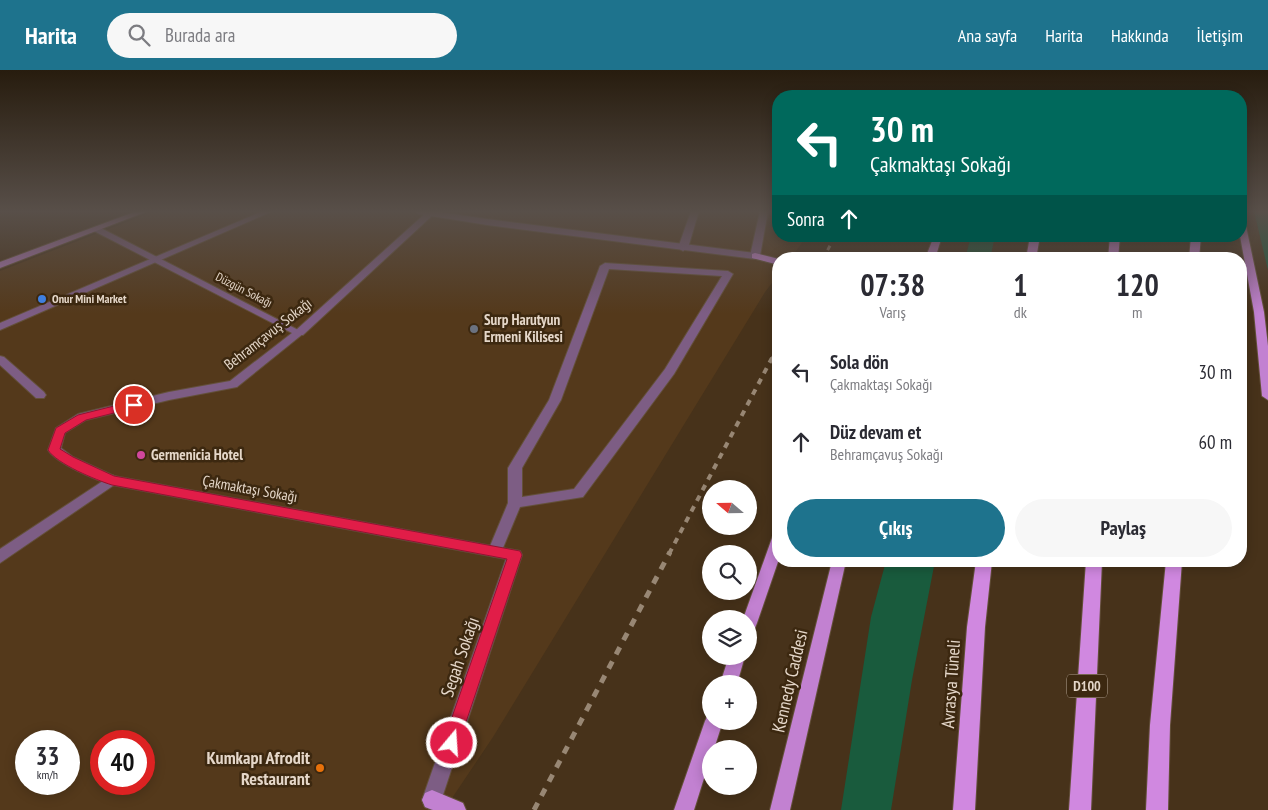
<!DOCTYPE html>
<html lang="tr">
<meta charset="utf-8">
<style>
body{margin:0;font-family:"PT Sans Narrow",sans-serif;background:#f7f7f7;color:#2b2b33;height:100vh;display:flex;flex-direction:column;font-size:19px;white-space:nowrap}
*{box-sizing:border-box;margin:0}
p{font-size:16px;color:#7c7c81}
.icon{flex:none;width:28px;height:28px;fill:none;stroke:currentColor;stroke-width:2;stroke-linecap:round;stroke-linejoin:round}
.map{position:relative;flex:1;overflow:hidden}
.details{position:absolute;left:772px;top:182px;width:475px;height:315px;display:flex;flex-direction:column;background:#fff;border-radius:20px;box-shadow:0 2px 12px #0003}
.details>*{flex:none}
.hud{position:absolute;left:772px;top:20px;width:475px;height:152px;border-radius:20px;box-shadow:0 2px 12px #0003;background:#00695c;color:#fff;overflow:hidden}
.needle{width:32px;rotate:290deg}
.fabs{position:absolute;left:702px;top:410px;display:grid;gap:10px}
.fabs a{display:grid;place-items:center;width:55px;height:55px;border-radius:50%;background:#fff;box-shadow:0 2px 12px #0003;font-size:25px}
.speed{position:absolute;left:15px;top:660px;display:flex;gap:10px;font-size:25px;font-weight:700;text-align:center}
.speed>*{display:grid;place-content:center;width:65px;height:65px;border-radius:50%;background:#fff;box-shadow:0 2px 12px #0003;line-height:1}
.speed small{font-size:12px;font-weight:400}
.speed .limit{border:8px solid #d22;background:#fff;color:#111}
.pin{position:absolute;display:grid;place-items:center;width:42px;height:42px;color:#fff;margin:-21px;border:2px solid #fff;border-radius:50%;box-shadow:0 1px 5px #0007}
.me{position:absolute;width:55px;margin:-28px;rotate:18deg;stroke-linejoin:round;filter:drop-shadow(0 0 4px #0008)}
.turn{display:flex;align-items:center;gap:18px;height:105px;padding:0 15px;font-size:22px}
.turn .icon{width:65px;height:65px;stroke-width:2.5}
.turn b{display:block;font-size:35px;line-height:42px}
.then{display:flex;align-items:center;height:48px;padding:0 15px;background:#0003;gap:10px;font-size:19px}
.eta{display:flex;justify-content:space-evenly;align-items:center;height:85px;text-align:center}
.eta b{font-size:30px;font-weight:600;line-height:35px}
.primary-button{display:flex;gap:10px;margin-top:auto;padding:10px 15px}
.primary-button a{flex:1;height:58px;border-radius:30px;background:#1e738d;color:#fff;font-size:20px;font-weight:600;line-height:58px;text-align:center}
.primary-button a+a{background:#f7f7f7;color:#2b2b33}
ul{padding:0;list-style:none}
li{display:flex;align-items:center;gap:15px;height:70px;padding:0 15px}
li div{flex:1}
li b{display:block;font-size:19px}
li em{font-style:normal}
header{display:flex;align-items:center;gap:30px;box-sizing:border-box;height:70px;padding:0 25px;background:#1e738d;color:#fff}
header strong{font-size:24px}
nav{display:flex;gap:28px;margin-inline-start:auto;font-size:18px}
.search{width:350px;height:45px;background:#f7f7f7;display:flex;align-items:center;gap:12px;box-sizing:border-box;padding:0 18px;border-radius:28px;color:#7c7c81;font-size:19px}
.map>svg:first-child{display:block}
</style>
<header>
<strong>Harita</strong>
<div class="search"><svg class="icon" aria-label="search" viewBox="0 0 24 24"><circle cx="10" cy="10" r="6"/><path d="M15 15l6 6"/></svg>Burada ara</div>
<nav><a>Ana sayfa</a><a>Harita</a><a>Hakkında</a><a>İletişim</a></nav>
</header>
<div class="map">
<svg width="1268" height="740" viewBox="0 0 1268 740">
<rect width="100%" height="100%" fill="#47321a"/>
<path fill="#54391b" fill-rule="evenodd" d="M155,141h624v25h28l-17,23h-11v15l-14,18 -272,445 -49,73h-444v-539zM26,671h43v43h-43zM101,671h43v43h-43z"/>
<path fill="#195b3d" d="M1254,141h14v58l-1,-3z
M971,166h24l-5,23h-25z
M886,491h49l-23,119 -21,130h-50l30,-193z"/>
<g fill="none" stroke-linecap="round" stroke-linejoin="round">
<defs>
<path id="pedestrian" d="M112,405l5,2 2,3 -2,3 -117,80v-14z"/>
<path id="minor" d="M263,141h10l-273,119v-7z
M428,141l7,2 -132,122h-8l-1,-2 1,-2z
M691,141h8l-11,37 -5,3 -5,-3z
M760,141h8l-8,45 -5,3 -5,-3z
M605,193l123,8 5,3 -59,100 -91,123 -63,10 -20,48 -5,2 -5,-2 -2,-4 20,-48v-35l41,-68 51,-134zM609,199l113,7 -57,93 -91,120 -52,8v-29l39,-68z
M0,286l4,1 40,35 2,3 -2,3h-8l-36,-33z"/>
<path id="tertiary" d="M415,141h17l55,8 268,34 5,3 -5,3 -268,-34 -68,-11z
M97,156l207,107 -67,54 -68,13 -83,20 -21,13 -4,15 12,9 41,19 406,75 2,4 -83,252 -7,3 -7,-3 -3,-7 84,-241 -394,-74c-16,-5 -55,-21 -64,-35l8,-22 22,-14 91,-22 61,-11 62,-48 -198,-102 -1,-2z"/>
<path id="secondary" d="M137,141h11l-148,57v-6z"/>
<path id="primary" d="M1241,148l4,3 19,91 4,34v54l-6,-4 -8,-84 -14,-76h1z
M934,166h8l-7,23h-10z
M755,183l24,6v6l-27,-7v-4z
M779,462v27l-22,64 -2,5 -6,2v-11h-6l29,-81 2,-4z
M832,491h14l-56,249h-20z
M729,586h16l-8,28h-17z
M711,643v8h12l-9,28h-3v7l-17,54h-20l31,-89 3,-6z
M432,720l31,13 3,7h-33l-8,-3 -3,-7 3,-7z"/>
<path id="trunk" d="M1030,166h10l-4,23h-10z
M1110,166h10l-2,23h-10z
M1191,166h10l-2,23h-10z
M976,491h16l-7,66 -10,183h-22l14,-183z
M1086,491h16l-11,249h-22z
M1166,491h16l-12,164 -2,85h-22l4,-85z"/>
</defs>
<use href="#pedestrian" stroke="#63503a" stroke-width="2"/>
<use href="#minor" stroke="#63503a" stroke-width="2"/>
<use href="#tertiary" stroke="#63503a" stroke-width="2"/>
<use href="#secondary" stroke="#63503a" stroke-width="2"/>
<use href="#primary" stroke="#63503a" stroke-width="2"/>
<use href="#trunk" stroke="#63503a" stroke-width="2"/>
<use href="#pedestrian" fill="#7d5d84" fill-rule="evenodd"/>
<use href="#minor" fill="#7d5d84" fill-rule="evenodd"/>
<use href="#tertiary" fill="#7d5d84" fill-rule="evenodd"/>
<use href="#secondary" fill="#a472af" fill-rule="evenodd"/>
<use href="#primary" fill="#c281d1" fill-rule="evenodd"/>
<use href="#trunk" fill="#d088e0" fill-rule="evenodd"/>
<path stroke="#988774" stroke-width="3" stroke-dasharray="5 5" stroke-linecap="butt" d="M823,189l12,-23
M772,289l7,-14"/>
<path stroke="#988774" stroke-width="4" stroke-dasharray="6 6" stroke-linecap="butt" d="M669,484l103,-196"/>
<path stroke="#988774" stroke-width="5" stroke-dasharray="8 8" stroke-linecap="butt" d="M534,740l136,-258"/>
</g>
<linearGradient id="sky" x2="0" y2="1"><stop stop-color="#271c0e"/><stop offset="0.58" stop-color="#584f49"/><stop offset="1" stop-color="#584f49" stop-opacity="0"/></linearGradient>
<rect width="1268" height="244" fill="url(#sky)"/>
<path fill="#e11d48" stroke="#92132f" d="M134,331l4,1 1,3 -1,2 -52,13 -21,13 -5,16 13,8 41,19 406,75 2,4 -65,194 -5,2 -6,-2 -3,-6 64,-184 -395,-74c-16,-5 -55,-21 -64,-35l8,-22 22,-13z"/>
<circle fill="#3f7fe0" stroke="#3c2810" stroke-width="2" cx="42" cy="229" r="5"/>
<circle fill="#6b7280" stroke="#3c2810" stroke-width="2" cx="474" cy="259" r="5"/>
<circle fill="#d1479c" stroke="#3c2810" stroke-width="2" cx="141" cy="385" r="5"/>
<circle fill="#e8710a" stroke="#3c2810" stroke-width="2" cx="320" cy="698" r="5"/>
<g text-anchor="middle" stroke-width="5" stroke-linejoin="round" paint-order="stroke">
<g font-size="12" fill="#e5d7c9" stroke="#3c2810">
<text transform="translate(244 220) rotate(27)" y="4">Düzgün Sokağı</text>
</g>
<g font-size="12" font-weight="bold" fill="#e5d7c9" stroke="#3c2810" text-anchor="start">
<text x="52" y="233">Onur Mini Market</text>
</g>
<rect fill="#3c2810" stroke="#b2a292" stroke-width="1" x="1067" y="604.5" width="40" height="23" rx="4"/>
<g font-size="14" font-weight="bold" fill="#e5d7c9">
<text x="1087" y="621">D100</text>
</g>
<g font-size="15" font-weight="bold" fill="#e5d7c9" stroke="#3c2810" text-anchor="start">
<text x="484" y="255">Surp Harutyun<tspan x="484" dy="17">Ermeni Kilisesi</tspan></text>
<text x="151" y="390">Germenicia Hotel</text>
</g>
<g font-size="15" fill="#e5d7c9" stroke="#3c2810">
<text transform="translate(268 264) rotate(-38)" y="5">Behramçavuş Sokağı</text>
<text transform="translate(250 419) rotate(10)" y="5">Çakmaktaşı Sokağı</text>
</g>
<g font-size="18" fill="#e5d7c9" stroke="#3c2810">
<text transform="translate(460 587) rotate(-71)" y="6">Segah Sokağı</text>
<text transform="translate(790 611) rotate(-77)" y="6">Kennedy Caddesi</text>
<text transform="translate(951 614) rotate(-86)" y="6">Avrasya Tüneli</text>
</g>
<g font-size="18" font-weight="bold" fill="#e5d7c9" stroke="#3c2810" text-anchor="end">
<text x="310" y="694">Kumkapı Afrodit<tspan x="310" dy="21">Restaurant</tspan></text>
</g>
</g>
</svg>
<div class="fabs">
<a><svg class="needle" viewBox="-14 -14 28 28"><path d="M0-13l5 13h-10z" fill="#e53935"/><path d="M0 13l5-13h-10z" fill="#7c7c81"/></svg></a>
<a><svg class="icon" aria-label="search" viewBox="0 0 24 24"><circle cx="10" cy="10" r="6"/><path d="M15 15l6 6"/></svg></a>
<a><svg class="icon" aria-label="layers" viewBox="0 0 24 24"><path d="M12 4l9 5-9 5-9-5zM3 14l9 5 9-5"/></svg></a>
<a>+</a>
<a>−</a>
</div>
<div class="speed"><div>33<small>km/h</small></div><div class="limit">40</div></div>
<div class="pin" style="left:134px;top:335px;background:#d93025"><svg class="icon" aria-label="arrive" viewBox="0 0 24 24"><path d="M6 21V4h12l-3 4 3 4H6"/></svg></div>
<svg class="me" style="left:452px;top:673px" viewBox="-20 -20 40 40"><circle r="17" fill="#e11d48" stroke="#fff" stroke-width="3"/><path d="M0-11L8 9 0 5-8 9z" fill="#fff"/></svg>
<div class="hud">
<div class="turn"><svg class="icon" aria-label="left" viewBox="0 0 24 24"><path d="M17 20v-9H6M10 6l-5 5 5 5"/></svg><div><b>30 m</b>Çakmaktaşı Sokağı</div></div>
<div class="then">Sonra<svg class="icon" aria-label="ahead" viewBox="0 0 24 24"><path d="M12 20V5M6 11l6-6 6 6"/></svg></div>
</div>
<section class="details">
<div class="eta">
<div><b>07:38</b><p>Varış</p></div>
<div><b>1</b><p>dk</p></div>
<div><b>120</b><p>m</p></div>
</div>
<ul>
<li><svg class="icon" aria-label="left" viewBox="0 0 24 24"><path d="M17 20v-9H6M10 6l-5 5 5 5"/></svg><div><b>Sola dön</b><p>Çakmaktaşı Sokağı</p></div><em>30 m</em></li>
<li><svg class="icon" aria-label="ahead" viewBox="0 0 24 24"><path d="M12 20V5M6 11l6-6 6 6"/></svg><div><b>Düz devam et</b><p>Behramçavuş Sokağı</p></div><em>60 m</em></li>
</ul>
<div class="primary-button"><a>Çıkış</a><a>Paylaş</a></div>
</section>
</div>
